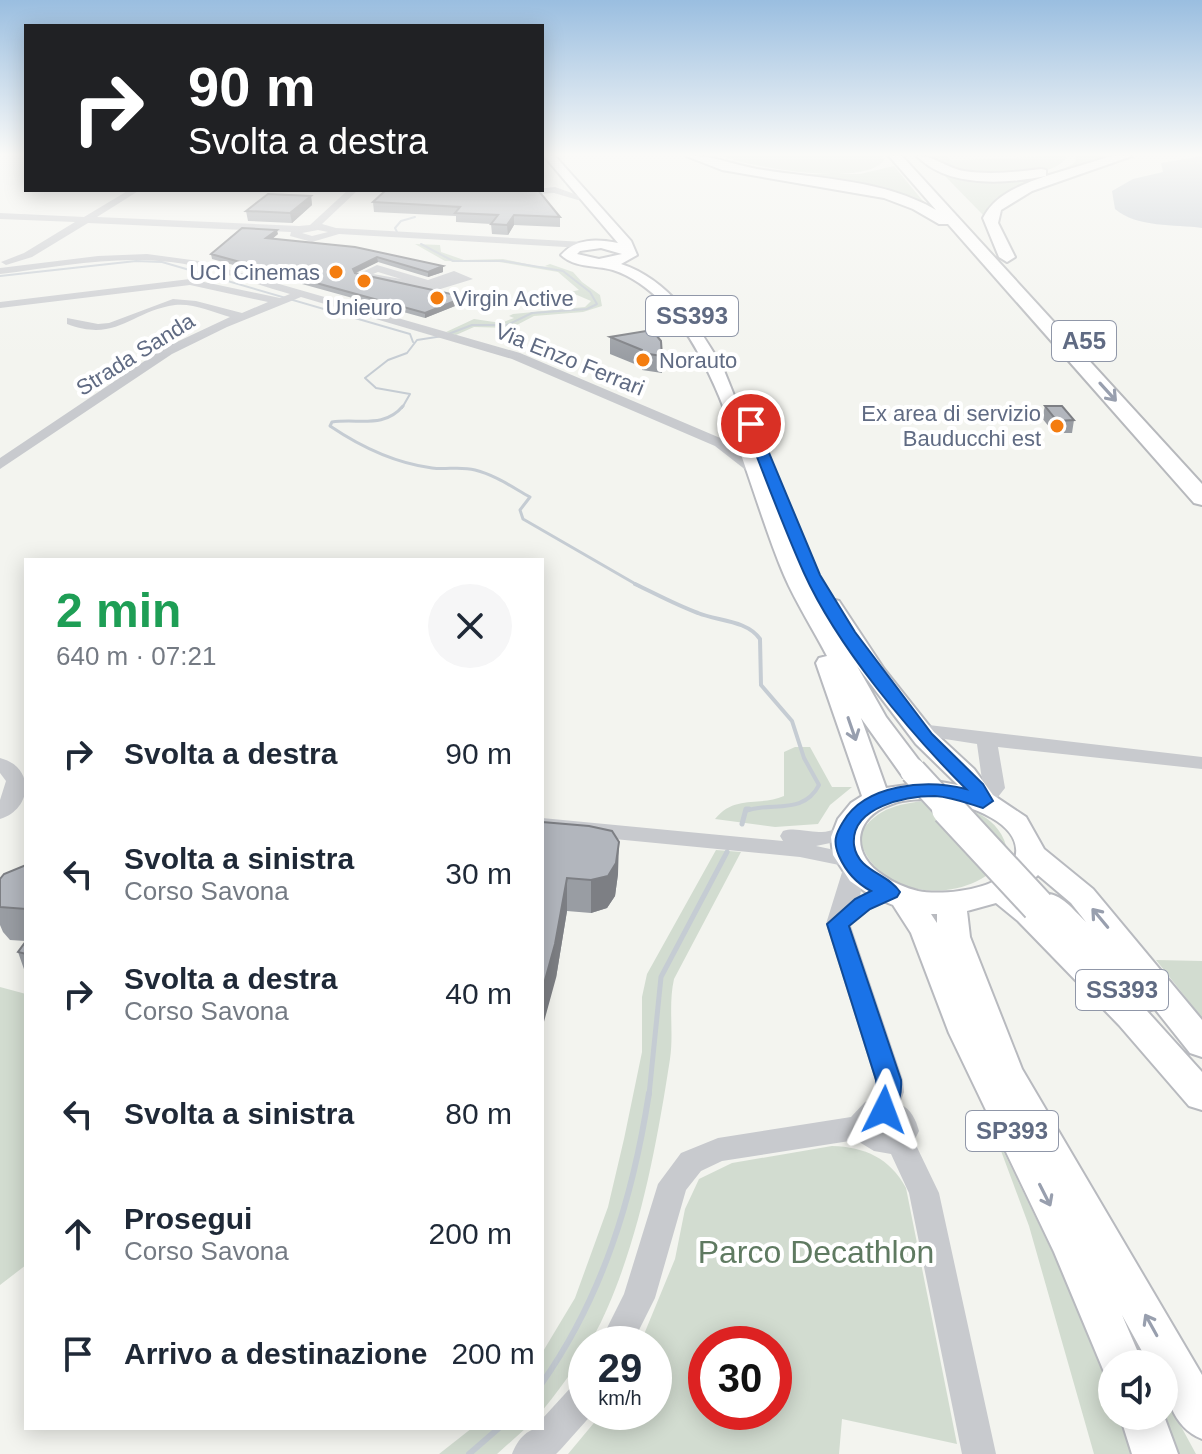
<!DOCTYPE html>
<html lang="it">
<meta charset="utf-8">
<style>
body{margin:0;font-family:Arial,sans-serif;background:#f6f6f7;color:#1f2937;height:100vh;display:flex;flex-direction:column;font-size:30px;white-space:nowrap}
*{box-sizing:border-box;margin:0}
p{font-size:26px;color:#747a83}
.icon{flex:none;width:44px;height:44px;fill:none;stroke:currentColor;stroke-width:2;stroke-linecap:round;stroke-linejoin:round}
.map{position:relative;flex:1;overflow:hidden}
.details{position:absolute;left:24px;top:558px;width:520px;height:872px;display:flex;flex-direction:column;background:#fff;border-radius:0px;box-shadow:0 4px 20px #0003}
.details>*{flex:none}
.guide{position:absolute;left:24px;top:24px;width:520px;height:168px;border-radius:0px;box-shadow:0 4px 20px #0003;background:#202124;color:#fff;overflow:hidden}
.buttons{position:absolute;left:1098px;top:1350px;display:grid;gap:16px}
.buttons a{display:grid;place-items:center;width:80px;height:80px;border-radius:50%;background:#fff;box-shadow:0 4px 20px #0003;font-size:40px}
.speed{position:absolute;left:568px;top:1326px;display:flex;gap:16px;font-size:40px;font-weight:700;text-align:center}
.speed>*{display:grid;place-content:center;width:104px;height:104px;border-radius:50%;background:#fff;box-shadow:0 4px 20px #0003;line-height:1}
.speed small{font-size:20px;font-weight:400}
.speed .limit{border:12px solid #d22;background:#fff;color:#111}
.pin{position:absolute;display:grid;place-items:center;width:68px;height:68px;color:#fff;margin:-34px;border:4px solid #fff;border-radius:50%;box-shadow:0 2px 8px #0007}
.me{position:absolute;width:88px;margin:-44px;rotate:3deg;stroke-linejoin:round;filter:drop-shadow(0 0 6px #0008)}
.turn{display:flex;align-items:center;gap:28px;height:168px;padding:0 32px;font-size:36px}
.turn .icon{width:104px;height:104px;stroke-width:2.5}
.turn b{display:block;font-size:56px;line-height:68px}
.round{display:grid;place-items:center;flex:none;width:84px;height:84px;border-radius:42px;background:#f6f6f7}
.overview{display:flex;align-items:center;justify-content:space-between;height:136px;padding:0 32px}
h1{font-size:48px;font-weight:700;line-height:60px;color:#1e9e55}
ul{padding:0;list-style:none}
li{display:flex;align-items:center;gap:24px;height:120px;padding:0 32px}
li div{flex:1}
li b{display:block;font-size:30px}
li em{font-style:normal}
.map>svg:first-child{display:block}
</style>
<div class="map">
<svg width="1202" height="1454" viewBox="0 0 1202 1454">
<rect width="100%" height="100%" fill="#f3f4ef"/>
<path fill="#d2dcd0" fill-rule="evenodd" d="M698,156h13l39,12 53,6h57l34,-8 33,40 -211,-44z
M722,156h160l2,4c-19,28 -134,7 -162,-4z
M927,156h19l5,4c38,0 75,-4 114,-4l1,2c-18,27 -118,19 -139,-2z
M1075,156h43l-113,38 -16,12 -5,10 -45,-46c31,7 113,15 137,-9z
M415,244l25,1 1,7 23,8 39,-1 33,7 15,1 -6,-1 5,-2 23,8 9,10 18,13 2,11 -19,6 -49,4 -23,12 -37,-1 -18,8 -10,-3 28,-13 27,4 13,-5 -5,-2 4,-2 72,-7 6,-6 -21,-9 9,-2 -21,-18 -59,-10 -54,-1z
M795,747h15l22,40h20l-22,18 -12,19 -43,3 -60,-8c20,-25 44,-12 69,-23v-44z
M935,800c33,7 66,15 73,53 -33,55 -134,50 -149,-17 17,-30 43,-33 76,-36z
M716,850l25,2 -67,127c-6,27 0,53 -4,80 -13,84 -29,172 -63,250 -16,37 -39,70 -65,102v-58l33,-55 33,-91 16,-68 18,-87v-55l5,-23z
M1156,960l46,1v57z
M0,987l26,7v271l-26,20z
M994,1132l73,150 45,109v25h10l13,38h-41l-65,-228z
M832,1146c33,1 58,12 74,42l51,256 -115,-25 -3,35h-271l35,-42h51v-68h-14l35,-85 10,-50 14,-30 33,-16zM706,1344h68v68h-68z
M1164,1395l32,59h-30z
M472,1428h54l-29,26h-58z"/>
<path fill="#c5ccd3" d="M1202,156v72c-27,-4 -65,0 -87,-19l-3,-18 21,-12 30,-7 -2,-9z"/>
<g fill="none" stroke-linecap="round" stroke-linejoin="round">
<path stroke="#c5ccd3" stroke-width="2" d="M397,232l-2,-4 6,-7 14,-4
M0,276l136,-15 26,1 248,72 3,8
M402,408l8,-14 -34,-6 -11,-10 23,-18 19,-7 10,-13 26,-4 29,-11h35l25,-12 55,-4 10,-5 -7,-12 -27,-21 -60,-10h-50l-32,-17"/>
<path stroke="#c5ccd3" stroke-width="3" d="M403,406c-19,23 -45,12 -71,16l-2,4c31,21 64,37 102,42 14,2 28,-2 43,2 20,5 37,17 55,27l-10,13 3,9 116,67"/>
<path stroke="#c5ccd3" stroke-width="4" d="M635,584c21,10 41,21 63,29 19,8 49,7 62,26l1,46 31,36 12,37 15,27c-16,31 -48,16 -73,26"/>
<path stroke="#c5ccd3" stroke-width="5" d="M742,824l4,-15h3
M649,1095l12,-118 66,-125"/>
<path stroke="#c5ccd3" stroke-width="6" d="M542,1383c61,-87 91,-186 107,-290
M469,1454l30,-26"/>
<defs>
<path id="major" d="M544,156h11l76,85 6,14 -16,9c49,16 77,62 102,104l84,209 15,26 9,-4 8,2 45,68 50,63 40,37 19,26 33,22 18,32 49,40 109,131v37l-12,-4 -35,-44 -8,2 55,61v38l-13,-4 -70,-81 -101,-104 -22,-18 -29,8 3,26 52,132 180,306v64c-30,-12 -38,-45 -38,-75h-15l-27,-49 21,49h-31v17l-5,-2 -53,-127 -105,-219 -38,-100 -18,-28 -20,-8 -23,-16 -17,-26 -2,-18 7,-18 13,-16 11,-7 -46,-133 3,-5 8,-2c-14,-27 -31,-53 -43,-81 -35,-82 -60,-208 -121,-272 -14,-14 -31,-27 -50,-33 -18,-5 -38,-2 -52,-15 15,-17 36,-16 57,-12zM601,248l21,6 -23,5 -22,-5 3,-3zM857,666l59,78 42,41 -23,-4 -49,7 -25,-70 42,59 10,2 10,-2 4,-6 -41,-54zM935,799c27,4 97,24 78,65 -11,26 -71,32 -95,27 -12,-3 -24,-8 -34,-15 -35,-22 -31,-59 8,-72 14,-5 29,-5 43,-5zM1038,875l33,28 15,19c-16,-15 -28,-34 -51,-27l-3,5 -13,-7zM931,914h6v9z
M1120,1416h44l14,38h-46z"/>
<path id="highway" d="M686,156c24,-2 47,9 71,13 60,10 126,10 179,41l-47,-54h13l300,328v21l-8,-2 -246,-279h-9l-26,-15 -29,-11 -162,-28z
M917,156c17,-1 29,12 47,15 26,4 52,1 77,-2l5,1v6l66,-20h20l-100,35 -31,19 -3,13 17,34 -8,5 -8,-5 -16,-39c12,-24 38,-33 63,-42 -40,8 -99,12 -129,-20z"/>
</defs>
<use href="#major" stroke="#b8babf" stroke-width="4"/>
<use href="#highway" stroke="#b7b9bd" stroke-width="4"/>
<path fill="#c8cace" fill-rule="evenodd" d="M555,187l28,10 -5,3 -24,-7 -43,2 -5,-3z
M129,190h11l-43,27 202,9 11,-1 38,-35h10l-36,34 14,4 248,14 5,3 -5,3 -245,-14 -27,8 -22,-6 1,-4 -203,-9 -56,34 -26,8 -5,-3 23,-9 51,-31 -75,-3v-6l84,4zM318,230l10,2 -16,4 -10,-3z
M147,254l52,7 321,92 205,87 34,28 -7,4 -5,-1 -32,-25 -203,-87 -211,-62 -74,30 -55,27 -172,115v-11l164,-110 66,-31c-17,-5 -37,-14 -55,-12 -44,6 -58,38 -108,19v-6l31,6 11,-1 64,-24 23,2 46,12 26,-11 -78,-17 -190,23v-6l190,-23 90,19 10,-4c-39,-11 -79,-27 -119,-32 -57,-7 -115,5 -171,12v-6l98,-12z
M377,265l51,15 26,-9 19,8 -39,12 -78,-16zM378,272l23,7 -28,-5z
M920,724l282,33v12l-204,-22 7,41 -14,18 -8,2 -11,-7 11,-14 -6,-43 -64,-10 -3,-4 3,-4z
M0,758c36,9 32,52 0,61v-19l6,-19 -6,-8z
M542,818l241,23 -3,-5 3,-5c13,-4 26,2 39,1 12,-1 20,-7 32,-4l3,5 -3,5 -38,8 42,9 7,13 -5,28 29,-12 8,2 4,6 -4,6 -27,12 -19,16 52,154 1,12 -4,12c11,5 16,16 19,27l-5,10 25,52 57,261h-34l-53,-261 -18,-39 -17,-3 -18,-11 -134,21 -21,10 -15,19 -31,108 -23,46h-33l25,-50 34,-110 23,-31 37,-15 133,-21 14,-15 9,-3 1,-19 -49,-156 18,-58 -44,-9 -258,-25zM881,1121l7,4 2,5 -11,-4z
M586,1379v33h8l-33,37 -5,5h-44c5,-13 14,-26 30,-26v-9l32,-35z"/>
<use href="#major" fill="#fff" fill-rule="evenodd"/>
<use href="#highway" fill="#fff" fill-rule="evenodd"/>
<defs>
<path id="major-bridge-far1" d="M913,771l37,40"/>
<path id="major-bridge" d="M948,809l90,97"/>
</defs>
<use href="#major-bridge-far1" stroke="#b8babf" stroke-width="29" stroke-linecap="butt"/>
<use href="#major-bridge" stroke="#b8babf" stroke-width="36" stroke-linecap="butt"/>
<use href="#major-bridge-far1" stroke="#fff" stroke-width="25"/>
<use href="#major-bridge" stroke="#fff" stroke-width="32"/>
</g>
<path fill="#999da3" d="M386,190l174,27v10l-46,-2 -6,10 -16,-1 -1,-10 -35,-2v-6l-82,-4 -1,-10z
M311,196l1,9 -20,18 -44,-2 -2,-10z
M278,234l-6,5 83,8 88,25 -15,5 -50,-15 -22,11 109,24v5l-40,16 -213,-59 -1,-5z
M610,337l52,19v17l-20,-3v-3l-32,-13z
M1045,406l29,14 -2,13h-18l-12,-15z
M542,822l76,52 -3,22 -8,12 -16,5 -24,-2 -11,67z
M26,865v110l-8,-23 8,-11 -16,-1 -7,-8 -3,-7v-46z"/>
<path fill="#7d7f84" d="M311,196l1,9 -20,18 -2,-10z
M514,215v10l-6,10 -1,-10z
M277,230l1,4 -11,9 -1,-5z
M377,257l1,5 -25,12v-5z
M443,266v6l-15,5v-5z
M465,297v5l-40,16v-5z
M619,842l-1,32 -3,22 -8,12 -16,5v-33z
M567,878v33l-11,67 -14,51v-38z"/>
<path fill="#b2b6bd" stroke="#7d7f84" stroke-width="2" d="M386,190h152l22,27 -46,-2 -7,10 -16,-1 7,-9 -43,-2 5,-6 -87,-5z
M268,194l43,2 -21,17 -44,-2z
M242,228l35,2 -11,8 89,9 88,19 -15,6 -51,-15 -24,12 2,4 110,24 -40,16 -214,-59z
M652,330l9,11 1,15 -20,-3v-3l-32,-13z
M1045,406h17l12,14 -17,1z
M542,822l47,4 23,5 7,11 -3,21 -8,13 -17,4 -24,-2 -12,66 -13,47z
M26,865v44l-26,-2v-28l4,-5z
M26,941v13l-8,-2z"/>
<defs><path id="oneway-shaft" d="M-6 0H5M1.5-3L5.5 0L1.5 3" fill="none" stroke-width="1.6" stroke-linecap="round" stroke-linejoin="round" transform="scale(2)"/></defs>
<g stroke="#989fae">
<use href="#oneway-shaft" transform="translate(1108 392) rotate(48)"/>
<use href="#oneway-shaft" transform="translate(852 729) rotate(71)"/>
<use href="#oneway-shaft" transform="translate(1100 918) rotate(-130)"/>
<use href="#oneway-shaft" transform="translate(1045 1195) rotate(63)"/>
<use href="#oneway-shaft" transform="translate(1151 1325) rotate(-119)"/>
</g>
<linearGradient id="sky" x2="0" y2="1"><stop stop-color="#9abee0"/><stop offset="0.43" stop-color="#fafaf8"/><stop offset="1" stop-color="#fafaf8" stop-opacity="0"/></linearGradient>
<rect width="1202" height="359" fill="url(#sky)"/>
<path fill="#1a73e8" stroke="#114b97" stroke-width="2" d="M746,422l11,2 63,151 35,57 77,102 51,50 10,17 -10,7c-16,-5 -31,-11 -48,-12 -27,0 -85,10 -81,49 4,27 34,28 46,47l-3,5 -27,12 -21,17 52,154c1,13 -2,24 -8,37l-9,3 -9,-3 -3,-7 5,-18 -1,-12 -49,-156 28,-25 16,-8c-15,-8 -25,-19 -32,-35 -6,-14 -4,-21 4,-34 22,-38 83,-43 123,-33 -57,-57 -129,-143 -162,-216 -22,-49 -40,-99 -60,-149z"/>
<g fill="#f47d10" stroke="#fff" stroke-width="3">
<circle cx="336" cy="272" r="8"/>
<circle cx="364" cy="281" r="8"/>
<circle cx="437" cy="298" r="8"/>
<circle cx="643" cy="360" r="8"/>
<circle cx="1057" cy="426" r="8"/>
</g>
<g text-anchor="middle" stroke-width="8" stroke-linejoin="round" paint-order="stroke">
<g font-size="22" fill="#606b83" stroke="#fff" text-anchor="end">
<text x="320" y="280">UCI Cinemas</text>
<text x="453" y="306" text-anchor="start">Virgin Active</text>
<text x="364" y="315" text-anchor="middle">Unieuro</text>
<text x="659" y="368" text-anchor="start">Norauto</text>
<text x="1041" y="421">Ex area di servizio<tspan x="1041" dy="25">Bauducchi est</tspan></text>
</g>
<g font-size="22" fill="#606b83" stroke="#fff">
<text transform="translate(135 354) rotate(-32)" y="8">Strada Sanda</text>
<text transform="translate(570 359) rotate(22)" y="8">Via Enzo Ferrari</text>
</g>
<g fill="#fff" stroke="#9097a8" stroke-width="2">
<rect x="646" y="296" width="92" height="40" rx="6"/>
<rect x="1052" y="321" width="64" height="40" rx="6"/>
<rect x="1076" y="970" width="92" height="40" rx="6"/>
<rect x="966" y="1111" width="92" height="40" rx="6"/>
</g>
<g font-size="24" font-weight="bold" fill="#606b83">
<text x="692" y="324">SS393</text>
<text x="1084" y="349">A55</text>
<text x="1122" y="998">SS393</text>
<text x="1012" y="1139">SP393</text>
</g>
<g font-size="32" fill="#5f7a61" stroke="#fff">
<text x="816" y="1263">Parco Decathlon</text>
</g>
</g>
</svg>
<div class="buttons">
<a><svg class="icon" aria-label="sound" viewBox="0 0 24 24"><path d="M4 9h4l5-4v14l-5-4H4zM17 9q2 3 0 6"/></svg></a>
</div>
<div class="speed"><div>29<small>km/h</small></div><div class="limit">30</div></div>
<div class="pin" style="left:751px;top:424px;background:#d93025"><svg class="icon" aria-label="arrive" viewBox="0 0 24 24"><path d="M6 21V4h12l-3 4 3 4H6"/></svg></div>
<svg class="me" style="left:884px;top:1110px" viewBox="-20 -20 40 40"><path d="M0-17L14 15 0 8-14 15z" fill="#1a73e8" stroke="#fff" stroke-width="4"/></svg>
<div class="guide">
<div class="turn"><svg class="icon" aria-label="right" viewBox="0 0 24 24"><path d="M7 20v-9h11M14 6l5 5-5 5"/></svg><div><b>90 m</b>Svolta a destra</div></div>
</div>
<section class="details">
<div class="overview"><div><h1>2 min</h1><p>640 m · 07:21</p></div><a class="round"><svg class="icon" aria-label="close" viewBox="0 0 24 24"><path d="M6 6l12 12M18 6L6 18"/></svg></a></div>
<ul>
<li><svg class="icon" aria-label="right" viewBox="0 0 24 24"><path d="M7 20v-9h11M14 6l5 5-5 5"/></svg><div><b>Svolta a destra</b></div><em>90 m</em></li>
<li><svg class="icon" aria-label="left" viewBox="0 0 24 24"><path d="M17 20v-9H6M10 6l-5 5 5 5"/></svg><div><b>Svolta a sinistra</b><p>Corso Savona</p></div><em>30 m</em></li>
<li><svg class="icon" aria-label="right" viewBox="0 0 24 24"><path d="M7 20v-9h11M14 6l5 5-5 5"/></svg><div><b>Svolta a destra</b><p>Corso Savona</p></div><em>40 m</em></li>
<li><svg class="icon" aria-label="left" viewBox="0 0 24 24"><path d="M17 20v-9H6M10 6l-5 5 5 5"/></svg><div><b>Svolta a sinistra</b></div><em>80 m</em></li>
<li><svg class="icon" aria-label="ahead" viewBox="0 0 24 24"><path d="M12 20V5M6 11l6-6 6 6"/></svg><div><b>Prosegui</b><p>Corso Savona</p></div><em>200 m</em></li>
<li><svg class="icon" aria-label="arrive" viewBox="0 0 24 24"><path d="M6 21V4h12l-3 4 3 4H6"/></svg><div><b>Arrivo a destinazione</b></div><em>200 m</em></li>
</ul>
</section>
</div>
